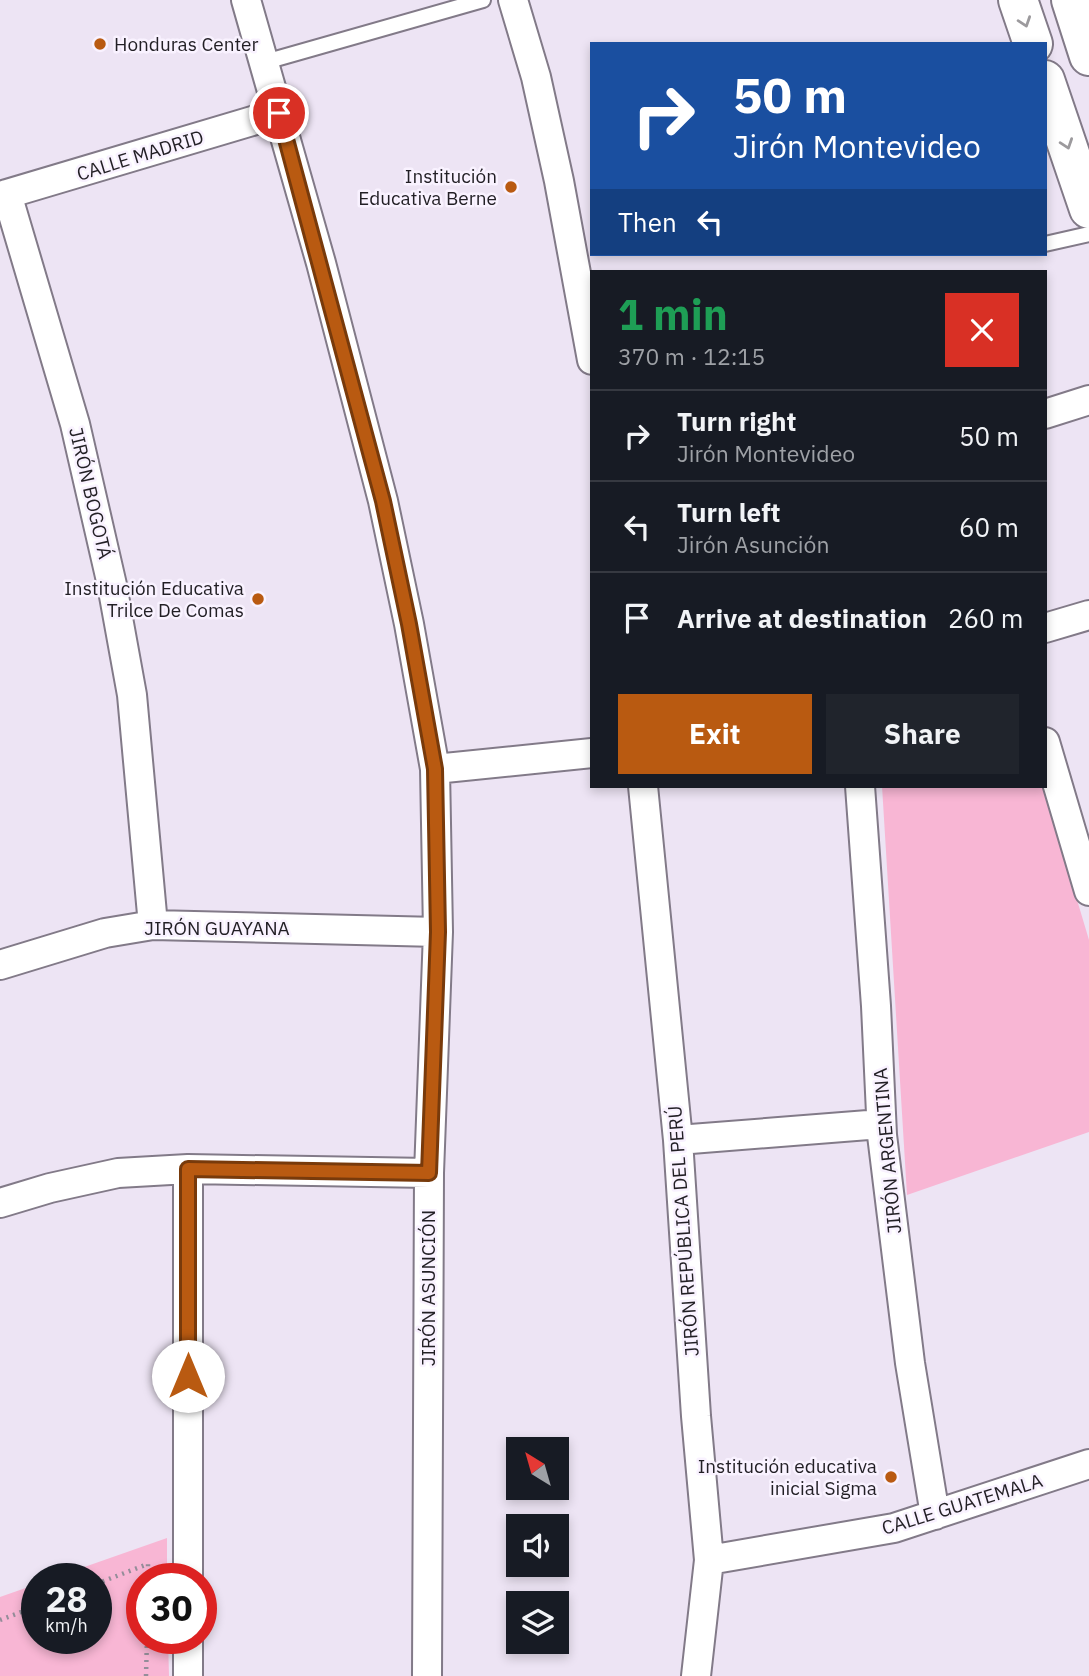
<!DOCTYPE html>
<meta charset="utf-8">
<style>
body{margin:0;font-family:"IBM Plex Sans",sans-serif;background:#20242c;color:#f1f3f6;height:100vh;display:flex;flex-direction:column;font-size:26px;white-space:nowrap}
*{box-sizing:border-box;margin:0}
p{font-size:23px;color:#9ea1a6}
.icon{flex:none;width:38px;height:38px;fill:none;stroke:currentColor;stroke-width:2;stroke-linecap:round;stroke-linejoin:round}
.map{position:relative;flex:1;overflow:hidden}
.side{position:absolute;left:590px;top:270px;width:457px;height:518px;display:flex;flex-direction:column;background:#171b24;border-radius:0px;box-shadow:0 4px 10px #0003}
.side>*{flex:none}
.banner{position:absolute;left:590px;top:42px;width:457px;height:214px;border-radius:0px;box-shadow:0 4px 10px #0003;background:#1a4fa0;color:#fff;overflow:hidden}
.needle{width:46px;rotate:323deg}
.buttons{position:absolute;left:506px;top:1437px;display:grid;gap:14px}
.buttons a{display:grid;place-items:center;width:63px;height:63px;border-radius:0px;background:#171b24;box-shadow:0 4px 10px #0003;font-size:35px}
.speed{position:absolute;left:21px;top:1563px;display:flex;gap:14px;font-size:35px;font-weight:700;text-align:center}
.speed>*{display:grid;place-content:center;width:91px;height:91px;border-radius:50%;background:#171b24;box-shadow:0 4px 10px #0003;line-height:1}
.speed small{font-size:18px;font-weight:400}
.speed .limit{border:10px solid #d22;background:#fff;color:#111}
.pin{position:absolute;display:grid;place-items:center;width:60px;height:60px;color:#fff;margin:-30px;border:4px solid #fff;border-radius:50%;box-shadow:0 2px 7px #0007}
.me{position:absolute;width:77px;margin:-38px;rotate:0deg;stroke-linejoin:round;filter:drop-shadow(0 0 5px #0008)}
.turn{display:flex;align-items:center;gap:24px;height:147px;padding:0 28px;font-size:32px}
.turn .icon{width:91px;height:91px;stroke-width:2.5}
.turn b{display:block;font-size:49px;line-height:60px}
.then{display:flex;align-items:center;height:66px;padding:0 28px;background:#0003;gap:14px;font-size:26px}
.round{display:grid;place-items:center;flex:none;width:74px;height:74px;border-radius:0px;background:#20242c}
.headline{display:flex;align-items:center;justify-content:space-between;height:119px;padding:0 28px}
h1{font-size:42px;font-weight:700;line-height:52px;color:#1e9e55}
.action{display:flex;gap:14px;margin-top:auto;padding:14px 28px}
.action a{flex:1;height:80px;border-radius:0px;background:#b95a11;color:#fff;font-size:28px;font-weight:700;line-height:80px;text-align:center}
.action a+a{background:#20242c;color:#f1f3f6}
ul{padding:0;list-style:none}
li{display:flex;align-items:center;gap:21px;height:91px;padding:0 28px;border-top:2px solid #363941}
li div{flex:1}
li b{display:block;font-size:26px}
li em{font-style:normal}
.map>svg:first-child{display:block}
</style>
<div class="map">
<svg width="1089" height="1676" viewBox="0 0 1089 1676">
<rect width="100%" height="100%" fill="#ede4f4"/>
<path fill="#f8b6d4" d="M882,786h161l46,154v192l-182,63z
M167,1538v40h-25v60h26l1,38h-169v-79l37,-13v54h59v-60h-43z"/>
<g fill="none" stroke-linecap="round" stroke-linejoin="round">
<defs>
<path id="service" d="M265,62l218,-62
M1045,244l44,-10"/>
<path id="minor" d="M246,0l75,263 62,238 26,123 26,145 3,163 -9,241 -2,503
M513,0l23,77 23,104 33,179
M7,194l68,230 37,161 20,110 21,230
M0,196l279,-83
M1045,414l44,-14
M1045,628l44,-13
M1045,742l44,149
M435,769l157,-16
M643,786l35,354 18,276 13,144 -13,116
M860,786l16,220 6,129 28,228 25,152
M0,965l105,-32 48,-8 285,7
M678,1140l203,-16
M0,1203l50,-15 68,-15 70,-4 241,4
M709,1560l185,-32 195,-64
M188,1578v-409
M188,1638v38"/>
<path id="secondary" d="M1018,0l15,44
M1045,80l44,129"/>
<path id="trunk" d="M1071,0l18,56"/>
</defs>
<use href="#service" stroke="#827a88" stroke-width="18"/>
<use href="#minor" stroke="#827a88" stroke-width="32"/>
<use href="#secondary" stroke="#827a88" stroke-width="42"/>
<use href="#trunk" stroke="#827a88" stroke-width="42"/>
<path stroke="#948d99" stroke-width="4.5" stroke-dasharray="2 5" stroke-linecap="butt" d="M96,1584l52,-20v14
M0,1620l37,-14
M146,1676l1,-38"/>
<use href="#service" stroke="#fff" stroke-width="14"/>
<use href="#minor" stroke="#fff" stroke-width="28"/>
<use href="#secondary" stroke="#fff" stroke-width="38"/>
<use href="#trunk" stroke="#fff" stroke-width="38"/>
</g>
<defs><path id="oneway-chevron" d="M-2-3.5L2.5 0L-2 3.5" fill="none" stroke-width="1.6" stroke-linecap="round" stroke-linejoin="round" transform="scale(1.75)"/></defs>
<g stroke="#9c9a9d">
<use href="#oneway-chevron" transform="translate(1025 22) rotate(71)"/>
<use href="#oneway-chevron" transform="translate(1067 144) rotate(71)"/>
</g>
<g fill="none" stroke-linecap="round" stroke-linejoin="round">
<defs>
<path id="route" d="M188,1376v-207l241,4 9,-241 -3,-163 -26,-145 -26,-123 -104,-388"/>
</defs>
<use href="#route" stroke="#783a0b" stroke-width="18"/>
<use href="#route" stroke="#b95a11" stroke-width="12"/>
</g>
<g fill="#b95a11" stroke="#f9f2ff" stroke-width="2.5">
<circle cx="100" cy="44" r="7"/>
<circle cx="511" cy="187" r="7"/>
<circle cx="258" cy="599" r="7"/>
<circle cx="891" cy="1477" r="7"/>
</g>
<g text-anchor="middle" stroke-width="5" stroke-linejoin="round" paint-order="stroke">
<g font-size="19" fill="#221f25" stroke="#f9f2ff" text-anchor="end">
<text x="114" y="51" text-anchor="start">Honduras Center</text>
<text x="497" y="183">Institución<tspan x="497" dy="22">Educativa Berne</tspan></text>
<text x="244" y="595">Institución Educativa<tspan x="244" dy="22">Trilce De Comas</tspan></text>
<text x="877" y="1473">Institución educativa<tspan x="877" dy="22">inicial Sigma</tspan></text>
</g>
<g font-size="19" fill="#221f25" stroke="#f9f2ff">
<text transform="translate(140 155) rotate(-17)" y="7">CALLE MADRID</text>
<text transform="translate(91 493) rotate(77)" y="7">JIRÓN BOGOTÁ</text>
<text x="217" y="935">JIRÓN GUAYANA</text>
<text transform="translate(887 1151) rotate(-95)" y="7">JIRÓN ARGENTINA</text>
<text transform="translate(683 1231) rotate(-94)" y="7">JIRÓN REPÚBLICA DEL PERÚ</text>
<text transform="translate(428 1288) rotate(-90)" y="7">JIRÓN ASUNCIÓN</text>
<text transform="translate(962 1504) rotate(-17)" y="7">CALLE GUATEMALA</text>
</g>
</g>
</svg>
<div class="buttons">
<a><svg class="needle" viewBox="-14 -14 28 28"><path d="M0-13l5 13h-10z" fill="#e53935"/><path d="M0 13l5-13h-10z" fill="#9ea1a6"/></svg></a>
<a><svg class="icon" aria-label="sound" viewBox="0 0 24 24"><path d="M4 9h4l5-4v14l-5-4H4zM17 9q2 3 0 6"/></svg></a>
<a><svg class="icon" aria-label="layers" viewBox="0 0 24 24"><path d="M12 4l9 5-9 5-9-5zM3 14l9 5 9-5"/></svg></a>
</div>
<div class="speed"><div>28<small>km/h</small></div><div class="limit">30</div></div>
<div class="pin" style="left:279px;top:113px;background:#d93025"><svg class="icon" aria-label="arrive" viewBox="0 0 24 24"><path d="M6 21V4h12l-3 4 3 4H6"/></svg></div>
<svg class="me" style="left:188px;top:1376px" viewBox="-20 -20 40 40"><circle r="19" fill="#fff"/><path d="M0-13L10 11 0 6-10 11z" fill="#b95a11"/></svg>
<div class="banner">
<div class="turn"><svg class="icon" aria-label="right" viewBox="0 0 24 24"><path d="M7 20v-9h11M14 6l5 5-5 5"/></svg><div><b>50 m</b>Jirón Montevideo</div></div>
<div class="then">Then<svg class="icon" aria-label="left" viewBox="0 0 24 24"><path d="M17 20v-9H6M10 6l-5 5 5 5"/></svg></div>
</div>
<section class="side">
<div class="headline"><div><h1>1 min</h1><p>370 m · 12:15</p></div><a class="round" style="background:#d93025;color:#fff"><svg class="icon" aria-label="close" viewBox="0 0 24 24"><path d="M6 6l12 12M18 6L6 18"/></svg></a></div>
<ul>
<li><svg class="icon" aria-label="right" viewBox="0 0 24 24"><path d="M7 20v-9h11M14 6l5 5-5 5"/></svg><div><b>Turn right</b><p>Jirón Montevideo</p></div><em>50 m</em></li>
<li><svg class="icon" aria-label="left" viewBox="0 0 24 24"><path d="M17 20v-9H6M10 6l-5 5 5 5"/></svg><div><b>Turn left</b><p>Jirón Asunción</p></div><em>60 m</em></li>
<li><svg class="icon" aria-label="arrive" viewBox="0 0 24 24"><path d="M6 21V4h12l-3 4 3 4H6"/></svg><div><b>Arrive at destination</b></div><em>260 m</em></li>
</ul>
<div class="action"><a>Exit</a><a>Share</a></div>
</section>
</div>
